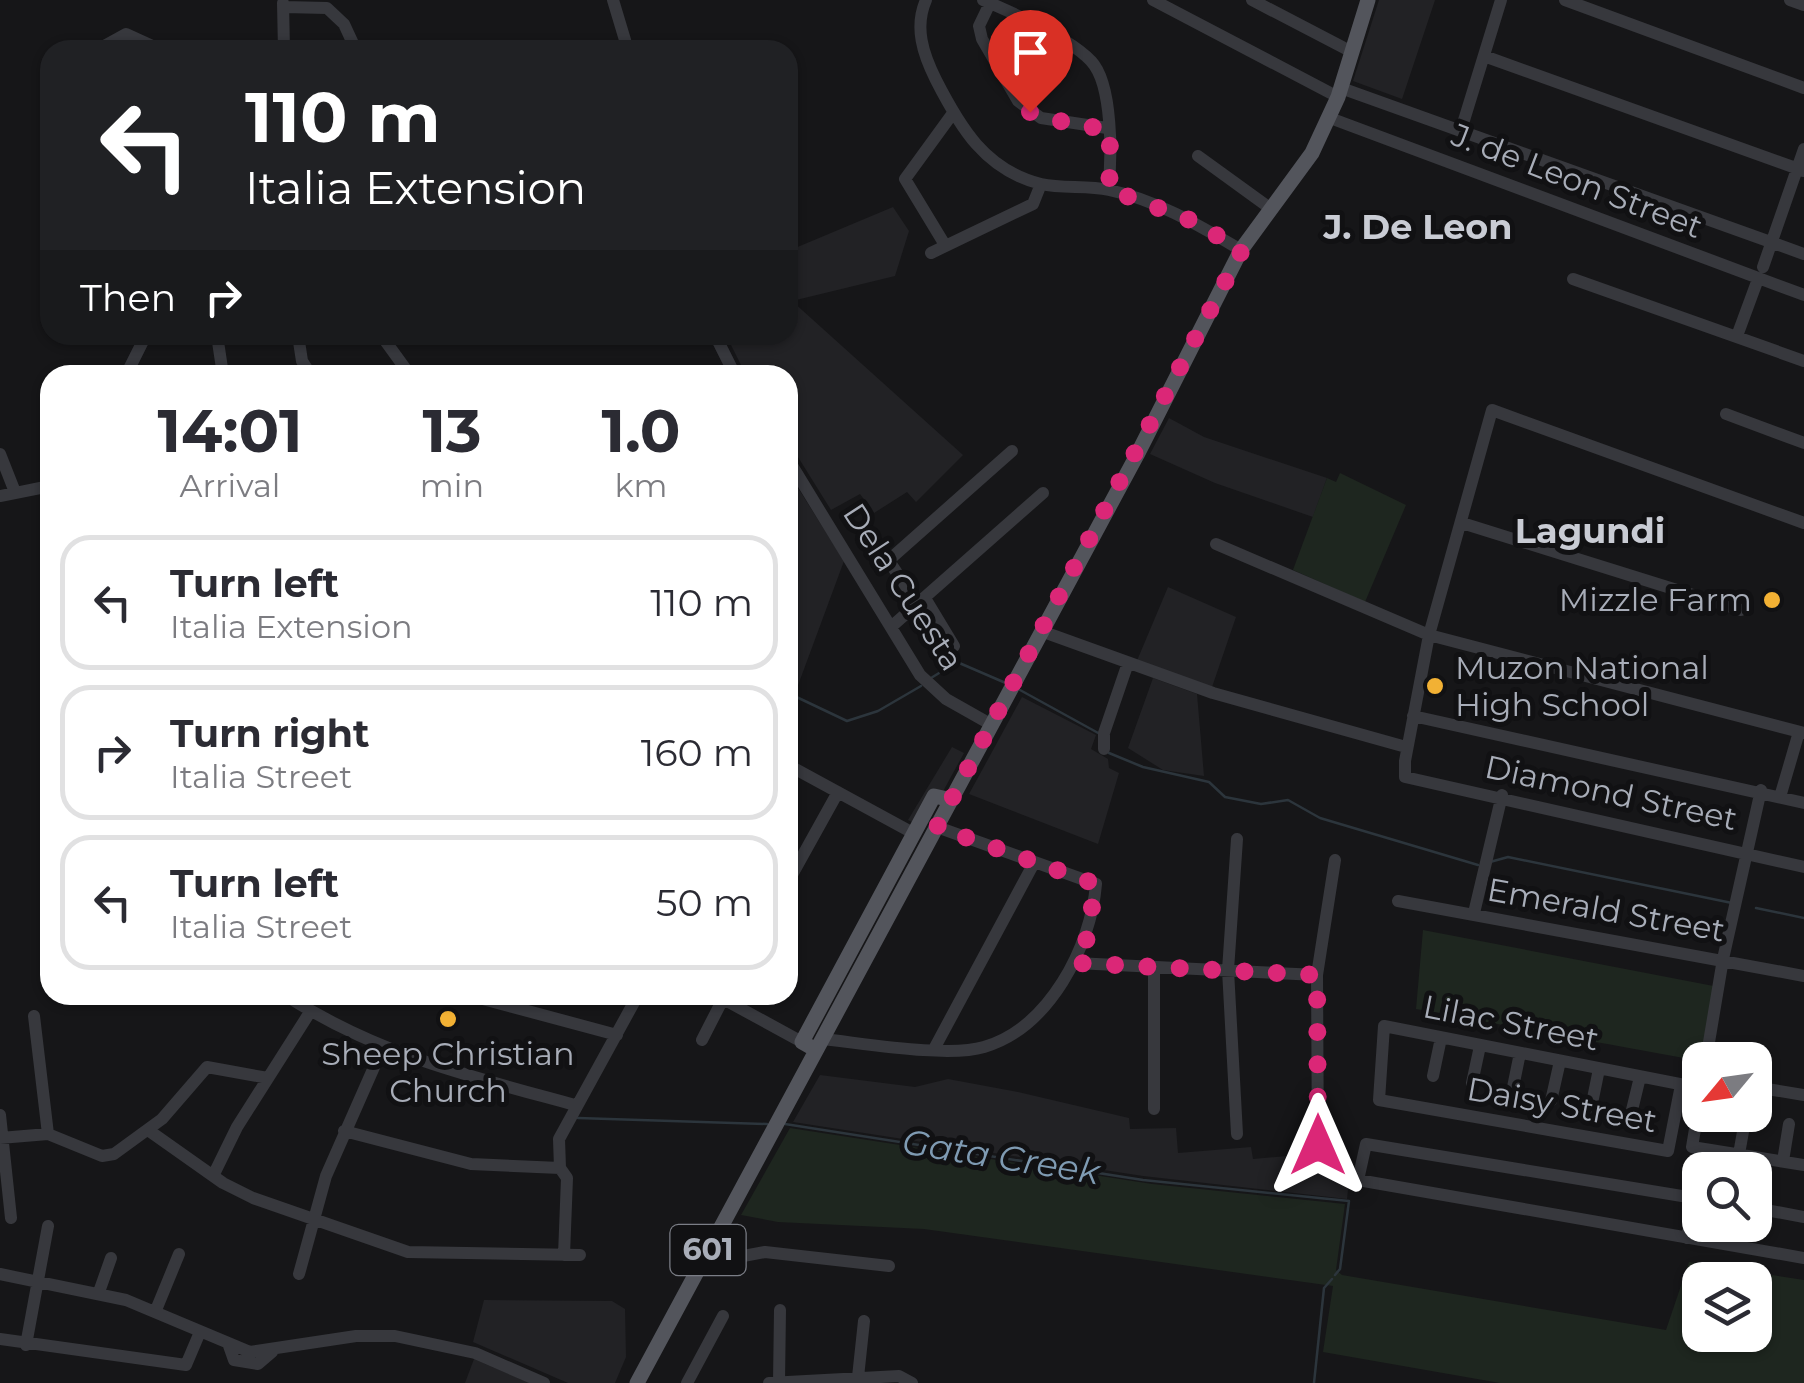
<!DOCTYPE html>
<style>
body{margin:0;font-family:Montserrat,sans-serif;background:#f7f7f7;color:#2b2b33;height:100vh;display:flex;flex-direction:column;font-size:38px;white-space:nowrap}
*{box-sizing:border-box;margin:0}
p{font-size:32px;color:#7c7c81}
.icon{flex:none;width:55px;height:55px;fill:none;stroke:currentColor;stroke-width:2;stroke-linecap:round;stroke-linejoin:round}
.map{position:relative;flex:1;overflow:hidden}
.side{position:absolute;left:40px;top:365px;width:758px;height:640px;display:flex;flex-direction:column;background:#fff;border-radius:30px;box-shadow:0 2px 8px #0004}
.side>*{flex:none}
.guide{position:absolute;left:40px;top:40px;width:758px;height:305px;border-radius:30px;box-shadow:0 2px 8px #0004;background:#202124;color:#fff;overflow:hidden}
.needle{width:65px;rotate:241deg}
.buttons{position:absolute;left:1682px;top:1042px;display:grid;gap:20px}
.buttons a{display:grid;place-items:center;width:90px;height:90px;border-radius:20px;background:#fff;box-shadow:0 2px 8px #0004;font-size:50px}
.pin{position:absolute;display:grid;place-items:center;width:85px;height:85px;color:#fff;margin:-102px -42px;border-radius:50% 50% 50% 0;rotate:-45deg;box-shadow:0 0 10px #0007}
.pin .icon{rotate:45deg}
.me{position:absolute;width:110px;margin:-55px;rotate:0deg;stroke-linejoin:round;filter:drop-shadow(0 0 8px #0008)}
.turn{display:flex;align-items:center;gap:35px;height:210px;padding:0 40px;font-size:45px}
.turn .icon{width:130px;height:130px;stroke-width:2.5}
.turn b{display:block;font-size:70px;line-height:85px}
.then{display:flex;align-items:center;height:95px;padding:0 40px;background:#0003;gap:20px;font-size:38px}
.eta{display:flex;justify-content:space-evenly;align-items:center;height:170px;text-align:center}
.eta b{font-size:60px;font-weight:700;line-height:70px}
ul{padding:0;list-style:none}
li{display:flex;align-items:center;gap:30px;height:135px;margin:0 20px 15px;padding:0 20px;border:5px solid #e1e1e2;border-radius:30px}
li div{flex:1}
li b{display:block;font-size:38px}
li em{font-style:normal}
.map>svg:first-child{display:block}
</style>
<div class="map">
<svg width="1804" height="1383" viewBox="0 0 1804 1383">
<rect width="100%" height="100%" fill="#161618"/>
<path fill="#222225" d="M1379,0h56l-33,99 -49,-18z
M893,207l16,24 -14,45 -103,25 171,154 -47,47 -9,-10 -33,21 -14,-19 -29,16 -43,-69v-66h-42l-20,-40h62v-84z
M1169,418l35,19 123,41 -14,39 -98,-34 -65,-29z
M788,472l56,89 -47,127 -9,-13z
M1168,587l68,30 -25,73 -75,-27z
M1153,678l44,16 7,82 -41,-6 -35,-22z
M1022,697l74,38 -5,14 17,10 1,9 10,5 -21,71 -129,-50z
M952,747l12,6 -41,75 -15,-8z
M820,1075l95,12 33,-8 70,13 111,26 1,11 46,-1 2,25 73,-6 2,12 35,-3 1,8 62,-2 -4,37 -204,-23 -350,-54z
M484,1300l128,1 13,8 1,48 -11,26h-47l-95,-41z
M474,1359l56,24h-65z"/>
<path fill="#1e261f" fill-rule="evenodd" d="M1340,473l66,32 -41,97 -72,-32 34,-92 9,4z
M1423,930l301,58 -24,73 -284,-52z
M790,1128l362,56 193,20 -9,66 6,5 324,55 23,-68 115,18v103h-304l-177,-31 10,-66 -409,-57 -146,-7 -37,-7zM1755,1280v55h-55v-55z"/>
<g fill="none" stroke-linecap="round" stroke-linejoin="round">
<path stroke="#2c353c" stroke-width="2.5" d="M931,678l26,-16 51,22
M1020,690l80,44
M788,693l59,28 31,-10 43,-25
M1109,753l34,14 66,15 16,15 36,7 27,-4 32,18 158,47
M1490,862l18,-5 224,46
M1756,908l48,10
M578,1118l189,6
M785,1124l358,56 206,21 -9,68 -5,6
M1314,1383l10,-95 8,-9"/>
<path stroke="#37383d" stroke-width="12" d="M613,0l15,50
M926,0c-12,27 -3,54 10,80 24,47 49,90 105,104 22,5 46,1 68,6 48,10 91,36 132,60
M983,0c28,12 88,39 108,61 22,23 21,98 17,128
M1153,0l185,97
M1252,0l100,52
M1565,0l239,88
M1790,0l14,5
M283,3l1,47
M990,3l-11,23 3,13 36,62 23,17 66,10
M284,7l43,1 17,16 12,26
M97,50l29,-16 35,16
M1484,56l320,115
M1341,88l463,166
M1330,118l474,177
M1461,130l40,-130
M1198,156l73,53
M945,245l-40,-66 48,-66
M931,253l102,-49 8,-20
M1763,267l41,-118
M1573,279l231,82
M217,335l6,40
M298,335l4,26 9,14
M381,335l29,40
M715,335l20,40
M1737,336l21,-57
M126,375l20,-40
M1726,414l78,29
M0,454l15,38
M788,459l132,216 26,24 46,26
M0,496l50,-10
M1462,523l279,87
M1804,523l-312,-113 -63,225 -24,126v16l399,90
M869,532l49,72
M1216,544l213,91 375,98
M889,560l123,-109
M925,598l29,48
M891,627l152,-134
M1041,631l172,62 193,54
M1413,716l391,87
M1104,749v-16l24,-70
M788,765l125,68
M1780,797l19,-65
M1237,839l-9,131 9,164
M788,882l50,-90
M1398,901l406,75
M1474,913l28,-118
M1076,963l241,12
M285,995c93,60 184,81 290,110
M468,995l149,40
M716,995l86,47
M34,1016l14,118
M822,1039c40,4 126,19 162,8 65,-19 107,-100 112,-163l-159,-57
M702,1040l23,-45
M934,1049l100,-186
M1706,1060l17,-101 38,-169
M1433,1076l8,-38
M1472,1083l8,-37
M1681,1085l-13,66 -289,-51 5,-74 316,62
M1755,1087l49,8
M1512,1092l8,-39
M1700,1099l-8,48 112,18
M1551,1101l9,-40
M1154,1109v-142
M1632,1110l8,-33
M1590,1113l9,-44
M0,1115l11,103
M148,1130l75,53 30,15 155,54 172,3
M344,1131l127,33 89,4
M0,1138l48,-4 54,22 12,-2 48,-35 45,-52 61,11
M1739,1154l7,-39
M1318,1157l-1,-182 18,-115
M1783,1161l6,-37
M213,1176l24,-49 73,-115
M1700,1199l-334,-55 -8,36 446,78
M1755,1208l49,9
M1687,1238l8,-40
M564,1255l3,-77 -7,-10 -1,-29 79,-144
M701,1264l64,-12 124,14
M0,1274l126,26 124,52 106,-16h39l80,17 69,30
M299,1274l27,-98 56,-127
M99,1292l12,-34
M156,1310l23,-56
M0,1339l186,26 14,-33
M228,1343l6,17 24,4 14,-12
M26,1345l22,-119
M858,1377l6,-56
M779,1382l1,-72
M687,1383l36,-67
M769,1383l130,-7 13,7"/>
<path stroke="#53555c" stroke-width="15" d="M816,1050l-14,-8 132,-246 18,4
M637,1383l500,-928 104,-205 71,-97 26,-56 30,-97"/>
</g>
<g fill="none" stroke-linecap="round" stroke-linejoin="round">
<path stroke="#db2777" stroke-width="18" stroke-dasharray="0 32.4" d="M1030,112l47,14 30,2 5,31 -4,30 82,31 52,30 -305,577 159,57 -10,58 -10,21 241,12 1,170"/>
</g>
<g fill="#f2b134" stroke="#111113" stroke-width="4">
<circle cx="1772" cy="600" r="10"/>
<circle cx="1435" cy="686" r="10"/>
<circle cx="448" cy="1019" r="10"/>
</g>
<g text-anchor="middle" stroke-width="10" stroke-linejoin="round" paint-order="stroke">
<rect fill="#111113" stroke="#7b7e86" stroke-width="2.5" x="670.5" y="1225" width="75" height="50" rx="8"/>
<g font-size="30" font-weight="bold" fill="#a8adb8">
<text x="708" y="1260">601</text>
</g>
<g font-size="32" fill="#a8adb8" stroke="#111113">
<text transform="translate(1577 181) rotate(21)" y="11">J. de Leon Street</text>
<text transform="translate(903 587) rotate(57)" y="11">Dela Cuesta</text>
<text transform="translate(1611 793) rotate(12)" y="11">Diamond Street</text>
<text transform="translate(1606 910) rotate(10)" y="11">Emerald Street</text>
<text transform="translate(1511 1023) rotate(11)" y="11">Lilac Street</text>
<text transform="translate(1562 1105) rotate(10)" y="11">Daisy Street</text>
</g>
<g font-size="32" fill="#a8adb8" stroke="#111113" text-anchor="end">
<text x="1752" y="611">Mizzle Farm</text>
<text x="1455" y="679" text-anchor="start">Muzon National<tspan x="1455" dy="37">High School</tspan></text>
<text x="448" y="1065" text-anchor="middle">Sheep Christian<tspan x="448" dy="37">Church</tspan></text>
</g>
<g font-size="35" font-weight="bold" fill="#c9ccd4" stroke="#111113">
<text x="1418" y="239">J. De Leon</text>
<text x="1590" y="543">Lagundi</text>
</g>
<g font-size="35" font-style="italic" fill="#7f9bb3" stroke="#111113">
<text transform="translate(1001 1157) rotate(9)" y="12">Gata Creek</text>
</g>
</g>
</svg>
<div class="buttons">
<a><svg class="needle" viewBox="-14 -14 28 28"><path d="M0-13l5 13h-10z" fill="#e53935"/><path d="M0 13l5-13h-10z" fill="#7c7c81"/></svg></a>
<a><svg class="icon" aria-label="search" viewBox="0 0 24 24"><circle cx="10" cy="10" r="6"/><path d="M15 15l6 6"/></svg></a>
<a><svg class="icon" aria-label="layers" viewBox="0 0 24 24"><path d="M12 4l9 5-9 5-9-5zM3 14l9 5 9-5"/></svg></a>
</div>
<div class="pin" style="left:1030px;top:112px;background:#d93025"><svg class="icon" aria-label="arrive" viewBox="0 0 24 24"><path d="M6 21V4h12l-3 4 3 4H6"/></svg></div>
<svg class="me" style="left:1318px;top:1145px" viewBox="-20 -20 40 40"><path d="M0-17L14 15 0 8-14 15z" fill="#db2777" stroke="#fff" stroke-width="4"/></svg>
<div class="guide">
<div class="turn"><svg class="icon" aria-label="left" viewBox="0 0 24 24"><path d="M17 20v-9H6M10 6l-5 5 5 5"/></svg><div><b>110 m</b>Italia Extension</div></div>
<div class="then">Then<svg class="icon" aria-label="right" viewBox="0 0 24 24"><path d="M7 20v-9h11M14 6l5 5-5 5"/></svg></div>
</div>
<section class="side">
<div class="eta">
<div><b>14:01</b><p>Arrival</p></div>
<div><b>13</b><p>min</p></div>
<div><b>1.0</b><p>km</p></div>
</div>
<ul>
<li><svg class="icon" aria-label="left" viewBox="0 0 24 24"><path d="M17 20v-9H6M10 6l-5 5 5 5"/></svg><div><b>Turn left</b><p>Italia Extension</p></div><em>110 m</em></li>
<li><svg class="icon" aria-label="right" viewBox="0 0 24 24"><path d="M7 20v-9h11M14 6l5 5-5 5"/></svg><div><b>Turn right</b><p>Italia Street</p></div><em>160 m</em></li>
<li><svg class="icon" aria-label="left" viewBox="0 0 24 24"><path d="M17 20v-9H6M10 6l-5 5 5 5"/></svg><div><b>Turn left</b><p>Italia Street</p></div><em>50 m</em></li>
</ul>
</section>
</div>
